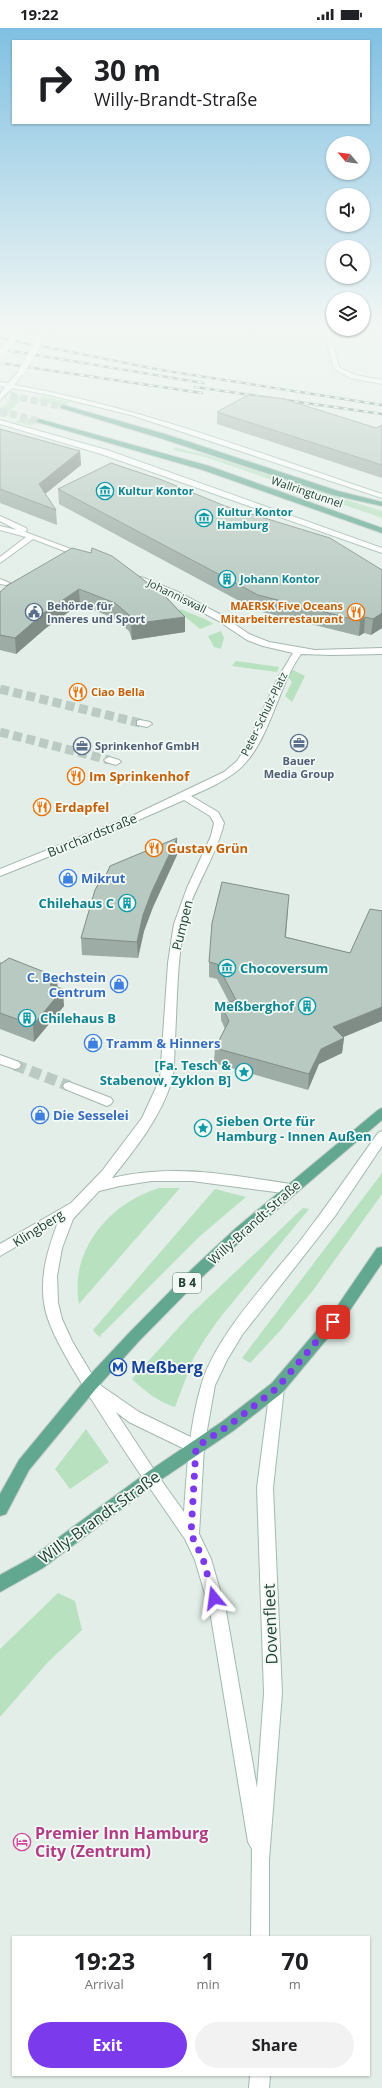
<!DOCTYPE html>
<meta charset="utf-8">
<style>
body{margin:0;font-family:"Open Sans",sans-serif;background:#f2f2f2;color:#202124;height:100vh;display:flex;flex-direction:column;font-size:15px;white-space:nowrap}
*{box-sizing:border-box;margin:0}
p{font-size:13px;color:#757577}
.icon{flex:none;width:22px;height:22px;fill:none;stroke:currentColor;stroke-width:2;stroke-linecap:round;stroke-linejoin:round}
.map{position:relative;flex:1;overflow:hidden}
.side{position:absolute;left:12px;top:1908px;width:358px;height:140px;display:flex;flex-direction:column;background:#fff;border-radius:0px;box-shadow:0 1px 3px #0004}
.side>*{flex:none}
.hud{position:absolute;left:12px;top:12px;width:358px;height:84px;border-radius:0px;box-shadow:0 1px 3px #0004;background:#fff;color:#202124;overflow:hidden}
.needle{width:26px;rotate:299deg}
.fabs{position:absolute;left:326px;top:108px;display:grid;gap:8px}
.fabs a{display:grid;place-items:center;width:44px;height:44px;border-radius:50%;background:#fff;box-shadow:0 1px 3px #0004;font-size:20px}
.pin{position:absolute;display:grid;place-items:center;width:34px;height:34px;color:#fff;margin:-17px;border-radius:8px;box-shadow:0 2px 6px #0006}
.me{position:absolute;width:44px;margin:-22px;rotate:344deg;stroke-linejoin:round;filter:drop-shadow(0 0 3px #0008)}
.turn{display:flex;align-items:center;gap:14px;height:84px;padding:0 16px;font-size:18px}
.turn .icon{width:52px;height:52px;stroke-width:2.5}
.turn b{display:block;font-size:28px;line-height:34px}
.eta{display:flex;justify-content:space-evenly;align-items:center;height:68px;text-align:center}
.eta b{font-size:24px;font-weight:700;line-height:28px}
.button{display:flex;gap:8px;margin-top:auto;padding:8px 16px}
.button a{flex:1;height:46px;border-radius:24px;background:#7c3aed;color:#fff;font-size:16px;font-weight:700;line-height:46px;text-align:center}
.button a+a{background:#f2f2f2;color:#202124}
.status{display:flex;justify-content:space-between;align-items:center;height:28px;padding:0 20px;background:#fff;direction:ltr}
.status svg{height:11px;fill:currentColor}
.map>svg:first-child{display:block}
</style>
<div class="status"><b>19:22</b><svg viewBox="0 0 49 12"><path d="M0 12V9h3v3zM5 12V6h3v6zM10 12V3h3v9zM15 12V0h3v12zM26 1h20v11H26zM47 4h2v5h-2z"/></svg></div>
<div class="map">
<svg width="382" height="2060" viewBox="0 0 382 2060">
<rect width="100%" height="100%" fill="#e2eee7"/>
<path fill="#b8e1c0" d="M24,367l-19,23 -5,-2v-7l13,-13z
M42,368l28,6 -39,24 -15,-4 8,-5 15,4 23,-14 -25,-6z
M174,419l33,8 175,56v7l-177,-61 -32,-7z
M181,581c11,6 23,8 32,15l-13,5 -22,-18z
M221,603l3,7 -3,11 -7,-2 -6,-11z
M236,633l43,6 -2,5 -45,-6z
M293,642l12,6 -13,26 -7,-6 7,-14 -4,-5z
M382,1145v21l-68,95 -35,43 -29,31 -8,-5z
M159,1160h21l-101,116c-10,-54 31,-101 80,-116z
M215,1161l31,8 -47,40 -100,100 -6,-7z
M303,1180l6,1 -90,110 -14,20 -11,18 -19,50c-17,-5 -30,-16 -43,-28l59,-65z
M86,1401l23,33 -39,27 -15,-20z
M58,1565l17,8 7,29 -35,33 -47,54v-68z"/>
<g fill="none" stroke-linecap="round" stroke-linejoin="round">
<path stroke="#bbcbc3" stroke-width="9" stroke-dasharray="9 4.5" stroke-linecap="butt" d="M0,661l140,34
M0,704l109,28"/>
<path stroke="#bbcbc3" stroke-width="11" stroke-dasharray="11 5.5" stroke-linecap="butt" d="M15,1037l54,21"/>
<path stroke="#bbcbc3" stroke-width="7" stroke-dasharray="7 3.5" stroke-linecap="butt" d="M0,365l63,14
M0,383l39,10"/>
<defs>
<path id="pedestrian" d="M140,692l10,2 2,2 -5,3 -10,-2v-4z
M109,729l10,3 2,2 -5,3 -10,-3 -2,-2z
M0,1027l19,7 2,3 -2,3 -4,1 -15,-5z
M69,1054l42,16 2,3 -2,3 -4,2 -42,-17 -2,-3 2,-3z"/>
<path id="minor" d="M322,297h6l11,42 16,8 27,5v4l-32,-6 -16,-9z
M0,488l26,12 1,2 -2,2 62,23 -7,2 -47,-18 -33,24v-6l26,-20 -26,-7v-4l17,4 -17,-9z
M126,545l18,5 34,14 45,24 26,18 20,8 46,8 67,-2v6l-50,1 -31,-1c-25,35 -31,90 -64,117 -14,11 -30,18 -46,25l27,16 6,11c-8,35 -32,66 -40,102 -7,37 -7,77 -9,115 -1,13 0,28 -3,40 -11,37 -36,68 -60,98 62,-15 117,-3 179,6l5,1 2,4 -2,4 -5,1 -99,-13h-41l-31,5 -21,5 -26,28 -11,29 -5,28 1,27 4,16 10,22 25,42 42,29 62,30 3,5 -3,5 -5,2 -5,-2 -62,-30 -13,-10 40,61 3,5 -3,5 -5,2 -5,-2c-26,-39 -52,-78 -76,-119 -10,-18 -23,-40 -26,-61 -4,-29 4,-54 14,-81l-58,34v-12l71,-41 31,-32 40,-53 18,-39 8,-116 6,-39 13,-36 24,-52 3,-13 -4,-7 -26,-16 -66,29 -118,47v-7l134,-54 90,-43 13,-11 7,-11 34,-72 15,-25 -30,-7 -16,-6 -30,-20 -34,-18 -57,-25z
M0,551l10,4 -4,2 -6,-1z"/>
<path id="secondary" d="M20,342l5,1 -11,14c126,22 247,69 368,109v4l-251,-83 -86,-21 -33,-6 -12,12v-6l5,-7 -5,-1v-4l8,1z
M0,392l107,30 275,98v5l-281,-99 -101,-30z
M382,1103v15l-47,70 -93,119 -15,25 -12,25 -11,62 -5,87 12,25 15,52 31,177 7,-95 -7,-205 13,-100 2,-5 5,-1 5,1 2,5 -11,100 9,205 -13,167v77h-18l1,-88 -4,-7 -38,-231 -15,-51 -10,-21 -42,-61 3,-5 5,-2 5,2 28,39c3,-42 5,-85 17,-126 13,-48 67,-105 99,-145 27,-35 52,-72 78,-108z
M250,2047h20l-1,13h-20z"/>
<path id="primary" d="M63,377l102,29 173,57 44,11v4l-49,-11 -173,-57 -99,-30 -1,-1z
M39,391l170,47 173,62v5l-179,-63 -166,-48 -1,-1z
M382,1080v12l-136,116 -44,41 -63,64 -44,49 -66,80 -23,44 -6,2v-22l19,-34 66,-80 44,-47 63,-64 44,-41 142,-118z
M382,1219v16l-36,53 -64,77 -49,38 -77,52 -113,85 -43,24v-17l31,-17 115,-85 77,-52 49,-38 64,-75 41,-60z"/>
</defs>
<use href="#pedestrian" stroke="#a4b7ae" stroke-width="2"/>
<use href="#minor" stroke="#a4b7ae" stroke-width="2"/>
<use href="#secondary" stroke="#9fbbaf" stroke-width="2"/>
<use href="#primary" stroke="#c1cac6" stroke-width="2"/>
<use href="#pedestrian" fill="#fff" fill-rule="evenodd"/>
<use href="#minor" fill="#fff" fill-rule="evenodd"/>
<use href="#secondary" fill="#fff" fill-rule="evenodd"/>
<use href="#primary" fill="#62a891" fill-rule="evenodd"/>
<defs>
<path id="rail" d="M0,310l161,32 221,35
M0,321l203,34
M0,335l202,30
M195,359l187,27"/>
</defs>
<use href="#rail" stroke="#5a7c71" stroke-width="2.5"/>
<use href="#rail" stroke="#f3faf6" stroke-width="1.5" stroke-dasharray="5" stroke-linecap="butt"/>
<defs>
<path id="secondary-bridge" d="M0,327l24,-30
M22,343l26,-46"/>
</defs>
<use href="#secondary-bridge" stroke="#9fbbaf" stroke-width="8" stroke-linecap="butt"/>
<use href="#secondary-bridge" stroke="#fff" stroke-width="7"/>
</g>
<path fill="#9dada5" d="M217,384l159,16 6,-3v53l-165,-54z
M0,401l80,22 1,14 -36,29 11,16 1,15 -57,-22z
M58,461l324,81v58l-11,7 -7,-2 -5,3 -101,-25 -199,-107z
M72,520l113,84 -53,8 -3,-9 -14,-12 -35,-15 -34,24 -30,26 -16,-4v-58z
M177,827l-24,52 -9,24 -6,27 -56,-3 -1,-17 22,-56z
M288,882l-2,27 64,16 32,-42v110l-38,16 -2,16 -23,11 -11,26 -94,-27 1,-15 10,-19 -4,-9v-15l8,-3 -12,-23 -8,-2v-15z
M0,935l58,25 6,18 -30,36 -34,-13z"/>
<path fill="#808d86" d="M80,423l1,14 -41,33 -1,-14z
M79,561l1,15 -34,24 -30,26 -1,-16 30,-26z
M382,585v15l-11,7 2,-16z
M185,589v15l-53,8 -1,-16z
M365,589l-1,16 -5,3 1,-15z
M177,810v17l-24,52 -9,24 -6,27 -1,-16 6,-27 9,-24z
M57,949l1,17 -8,-9z
M63,961l1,17 -30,36 -1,-17z
M382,979v14l-51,21 2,-15z
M344,1010l-2,15 -23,11 -11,26 1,-16 12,-25z"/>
<path fill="#b7c9c0" stroke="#808d86" d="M248,367l36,4 92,29 6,-3v40l-165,-53z
M0,401l80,22 -41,33 17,26 -56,-21z
M111,435l51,17 63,26 105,32 52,32v43l-9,6 -8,-2 -5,4 -102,-26 -200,-106z
M72,520l19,5 1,-5 20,8 52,39 21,22 -54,7 -2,-9 -14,-12 -36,-14 -34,23 -30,26 -15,-3v-43l8,-7z
M177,810l-25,53 -9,24 -6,27 -56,-4 14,-48 5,-9 3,1 7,-16z
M222,854l67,13 -4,42 65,16 20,-44 12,2v96l-49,20 11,11 -23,11 -12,25 -94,-26 14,-27 -8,-16 15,-5 -19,-36 -8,-2 3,-39z
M9,930l48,19 -7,8 13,4 -30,36 -33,-12v-50h2z"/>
<linearGradient id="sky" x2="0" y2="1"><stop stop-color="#80c0e2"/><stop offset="0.51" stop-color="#f2f7f4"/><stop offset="1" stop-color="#f2f7f4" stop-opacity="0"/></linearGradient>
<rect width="382" height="585" fill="url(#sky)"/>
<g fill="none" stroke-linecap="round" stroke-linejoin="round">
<path stroke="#7c3aed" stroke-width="7" stroke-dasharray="0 12.6" d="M214,1570l-11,-39 -12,-25 5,-87 32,-21 49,-38 56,-66"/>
</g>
<defs>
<symbol id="museum-ring" viewBox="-11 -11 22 22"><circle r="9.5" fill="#f3faf6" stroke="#0f9aa8" stroke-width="1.5"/><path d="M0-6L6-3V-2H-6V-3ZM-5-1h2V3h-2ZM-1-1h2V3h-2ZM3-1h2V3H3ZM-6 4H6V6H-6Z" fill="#0f9aa8"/></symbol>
<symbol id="building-ring" viewBox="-11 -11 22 22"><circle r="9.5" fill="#f3faf6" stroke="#0f9aa8" stroke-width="1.5"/><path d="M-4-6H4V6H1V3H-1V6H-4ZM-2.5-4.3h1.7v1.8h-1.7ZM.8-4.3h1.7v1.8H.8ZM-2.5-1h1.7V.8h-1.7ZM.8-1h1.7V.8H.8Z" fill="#0f9aa8"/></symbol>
<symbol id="civic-ring" viewBox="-11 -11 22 22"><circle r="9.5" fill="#f3faf6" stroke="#5c6f8a" stroke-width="1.5"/><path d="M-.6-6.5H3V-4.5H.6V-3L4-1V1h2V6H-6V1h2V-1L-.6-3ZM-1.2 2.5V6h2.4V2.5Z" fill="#5c6f8a"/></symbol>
<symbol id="restaurant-ring" viewBox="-11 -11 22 22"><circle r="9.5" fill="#f3faf6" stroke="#e8710a" stroke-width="1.5"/><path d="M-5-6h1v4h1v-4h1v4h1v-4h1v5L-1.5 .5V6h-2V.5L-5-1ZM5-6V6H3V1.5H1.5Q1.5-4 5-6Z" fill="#e8710a"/></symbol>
<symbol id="office-ring" viewBox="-11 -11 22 22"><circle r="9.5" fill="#f3faf6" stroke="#5c6f8a" stroke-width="1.5"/><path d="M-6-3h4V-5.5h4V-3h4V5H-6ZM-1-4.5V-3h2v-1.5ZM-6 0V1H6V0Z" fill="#5c6f8a"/></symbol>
<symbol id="shop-ring" viewBox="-11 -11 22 22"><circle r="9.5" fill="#f3faf6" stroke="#3f7fe0" stroke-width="1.5"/><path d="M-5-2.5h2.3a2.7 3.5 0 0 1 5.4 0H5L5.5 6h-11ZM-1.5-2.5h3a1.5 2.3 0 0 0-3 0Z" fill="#3f7fe0"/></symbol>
<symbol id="sight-ring" viewBox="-11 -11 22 22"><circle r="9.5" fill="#f3faf6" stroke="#0f9aa8" stroke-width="1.5"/><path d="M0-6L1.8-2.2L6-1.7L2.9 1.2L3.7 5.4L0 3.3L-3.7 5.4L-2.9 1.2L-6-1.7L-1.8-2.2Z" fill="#0f9aa8"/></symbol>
<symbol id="metro-ring" viewBox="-11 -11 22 22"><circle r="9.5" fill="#f3faf6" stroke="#1a4fb4" stroke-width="1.5"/><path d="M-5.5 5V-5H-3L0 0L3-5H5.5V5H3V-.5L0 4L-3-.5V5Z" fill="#1a4fb4"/></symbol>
<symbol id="hotel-ring" viewBox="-11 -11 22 22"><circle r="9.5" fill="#f3faf6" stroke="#d1479c" stroke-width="1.5"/><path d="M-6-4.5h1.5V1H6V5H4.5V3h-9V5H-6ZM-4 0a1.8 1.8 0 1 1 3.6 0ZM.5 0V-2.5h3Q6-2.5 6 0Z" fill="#d1479c"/></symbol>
</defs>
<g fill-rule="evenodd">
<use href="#museum-ring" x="95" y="453" width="20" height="20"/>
<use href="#museum-ring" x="194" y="480" width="20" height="20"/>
<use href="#building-ring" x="217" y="541" width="20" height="20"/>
<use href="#civic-ring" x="24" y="574" width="20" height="20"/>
<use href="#restaurant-ring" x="346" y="574" width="20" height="20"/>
<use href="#restaurant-ring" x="68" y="654" width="20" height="20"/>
<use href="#office-ring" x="289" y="705" width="20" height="20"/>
<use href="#office-ring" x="72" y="708" width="20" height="20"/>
<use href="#restaurant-ring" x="66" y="738" width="20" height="20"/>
<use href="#restaurant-ring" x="32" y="769" width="20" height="20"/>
<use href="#restaurant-ring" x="144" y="810" width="20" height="20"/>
<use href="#shop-ring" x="58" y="840" width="20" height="20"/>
<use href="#building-ring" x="117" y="865" width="20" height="20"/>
<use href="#museum-ring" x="217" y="930" width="20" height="20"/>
<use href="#shop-ring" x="109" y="946" width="20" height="20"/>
<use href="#building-ring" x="297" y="968" width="20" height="20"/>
<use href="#building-ring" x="17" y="980" width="20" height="20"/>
<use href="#shop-ring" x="83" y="1005" width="20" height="20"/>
<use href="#sight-ring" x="234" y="1034" width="20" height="20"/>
<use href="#shop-ring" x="30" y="1077" width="20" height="20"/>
<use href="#sight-ring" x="193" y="1090" width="20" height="20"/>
<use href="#metro-ring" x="108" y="1329" width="20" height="20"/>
<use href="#hotel-ring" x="12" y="1804" width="20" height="20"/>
</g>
<g text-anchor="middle" stroke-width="3.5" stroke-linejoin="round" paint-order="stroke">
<g font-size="11" font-weight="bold" fill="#0d838f" stroke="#f3faf6" text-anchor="start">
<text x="118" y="467">Kultur Kontor</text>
<text x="217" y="488">Kultur Kontor<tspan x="217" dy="13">Hamburg</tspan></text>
<text x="240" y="555">Johann Kontor</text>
</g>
<g font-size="11" fill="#204135" stroke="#f3faf6">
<text transform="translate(307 464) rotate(19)" y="4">Wallringtunnel</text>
<text transform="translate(177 568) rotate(26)" y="4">Johanniswall</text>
<text transform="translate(264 686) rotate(-64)" y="4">Peter-Schulz-Platz</text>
</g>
<g font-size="11" font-weight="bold" fill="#4e5e75" stroke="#f3faf6" text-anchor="start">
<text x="47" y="582">Behörde für<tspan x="47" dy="13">Inneres und Sport</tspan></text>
<text x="95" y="722">Sprinkenhof GmbH</text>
<text x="299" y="737" text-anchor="middle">Bauer<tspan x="299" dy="13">Media Group</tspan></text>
</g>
<g font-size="11" font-weight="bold" fill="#c56008" stroke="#f3faf6" text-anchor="end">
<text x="343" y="582">MAERSK Five Oceans<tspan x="343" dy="13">Mitarbeiterrestaurant</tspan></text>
<text x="91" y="668" text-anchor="start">Ciao Bella</text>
</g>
<rect fill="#f3faf6" stroke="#5f786f" stroke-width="1" x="173" y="1245" width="28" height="20" rx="3"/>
<g font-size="12" font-weight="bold" fill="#204135">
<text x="187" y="1259">B 4</text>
</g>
<g font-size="13" font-weight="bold" fill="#c56008" stroke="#f3faf6" text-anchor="start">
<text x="89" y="753">Im Sprinkenhof</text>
<text x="55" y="784">Erdapfel</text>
<text x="167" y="825">Gustav Grün</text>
</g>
<g font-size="13" fill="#204135" stroke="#f3faf6">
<text transform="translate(92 807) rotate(-22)" y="5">Burchardstraße</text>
<text transform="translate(182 897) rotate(-76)" y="5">Pumpen</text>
<text transform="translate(254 1194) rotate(-42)" y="5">Willy-Brandt-Straße</text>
<text transform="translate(38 1200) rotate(-32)" y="5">Klingberg</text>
</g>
<g font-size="13" font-weight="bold" fill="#366cbe" stroke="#f3faf6" text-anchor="start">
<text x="81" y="855">Mikrut</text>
<text x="106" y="954" text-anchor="end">C. Bechstein<tspan x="106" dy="15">Centrum</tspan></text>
<text x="106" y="1020">Tramm &amp; Hinners</text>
<text x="53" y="1092">Die Sesselei</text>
</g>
<g font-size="13" font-weight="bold" fill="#0d838f" stroke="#f3faf6" text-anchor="end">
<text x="114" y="880">Chilehaus C</text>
<text x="240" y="945" text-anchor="start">Chocoversum</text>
<text x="294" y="983">Meßberghof</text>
<text x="40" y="995" text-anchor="start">Chilehaus B</text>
<text x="231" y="1042">[Fa. Tesch &amp;<tspan x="231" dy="15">Stabenow, Zyklon B]</tspan></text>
<text x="216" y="1098" text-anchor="start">Sieben Orte für<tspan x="216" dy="15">Hamburg - Innen Außen</tspan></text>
</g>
<g font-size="16" font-weight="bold" fill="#164399" stroke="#f3faf6" text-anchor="start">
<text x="131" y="1345">Meßberg</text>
</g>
<g font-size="16" fill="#204135" stroke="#f3faf6">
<text transform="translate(99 1489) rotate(-36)" y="6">Willy-Brandt-Straße</text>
<text transform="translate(270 1596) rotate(-92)" y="6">Dovenfleet</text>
</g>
<g font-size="16" font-weight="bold" fill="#b23c85" stroke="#f3faf6" text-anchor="start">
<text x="35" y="1811">Premier Inn Hamburg<tspan x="35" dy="18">City (Zentrum)</tspan></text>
</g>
</g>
</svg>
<div class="fabs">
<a><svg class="needle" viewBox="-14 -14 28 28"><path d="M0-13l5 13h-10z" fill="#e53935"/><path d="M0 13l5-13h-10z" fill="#757577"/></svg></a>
<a><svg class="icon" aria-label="sound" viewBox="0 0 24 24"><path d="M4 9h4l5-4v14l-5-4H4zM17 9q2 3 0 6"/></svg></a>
<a><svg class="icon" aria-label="search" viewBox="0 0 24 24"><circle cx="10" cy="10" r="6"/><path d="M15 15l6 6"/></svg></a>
<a><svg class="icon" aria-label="layers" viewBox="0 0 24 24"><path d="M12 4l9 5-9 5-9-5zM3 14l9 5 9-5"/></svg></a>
</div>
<div class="pin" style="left:333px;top:1294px;background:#d93025"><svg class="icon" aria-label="arrive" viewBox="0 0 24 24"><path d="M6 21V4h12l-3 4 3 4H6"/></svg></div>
<svg class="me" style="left:214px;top:1570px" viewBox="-20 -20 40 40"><path d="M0-17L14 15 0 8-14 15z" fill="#7c3aed" stroke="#fff" stroke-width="4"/></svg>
<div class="hud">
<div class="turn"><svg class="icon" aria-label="right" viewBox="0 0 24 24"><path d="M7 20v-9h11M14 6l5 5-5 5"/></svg><div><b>30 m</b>Willy-Brandt-Straße</div></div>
</div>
<section class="side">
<div class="eta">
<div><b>19:23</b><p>Arrival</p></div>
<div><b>1</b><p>min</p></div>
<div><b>70</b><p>m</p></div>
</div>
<div class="button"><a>Exit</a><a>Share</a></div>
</section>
</div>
